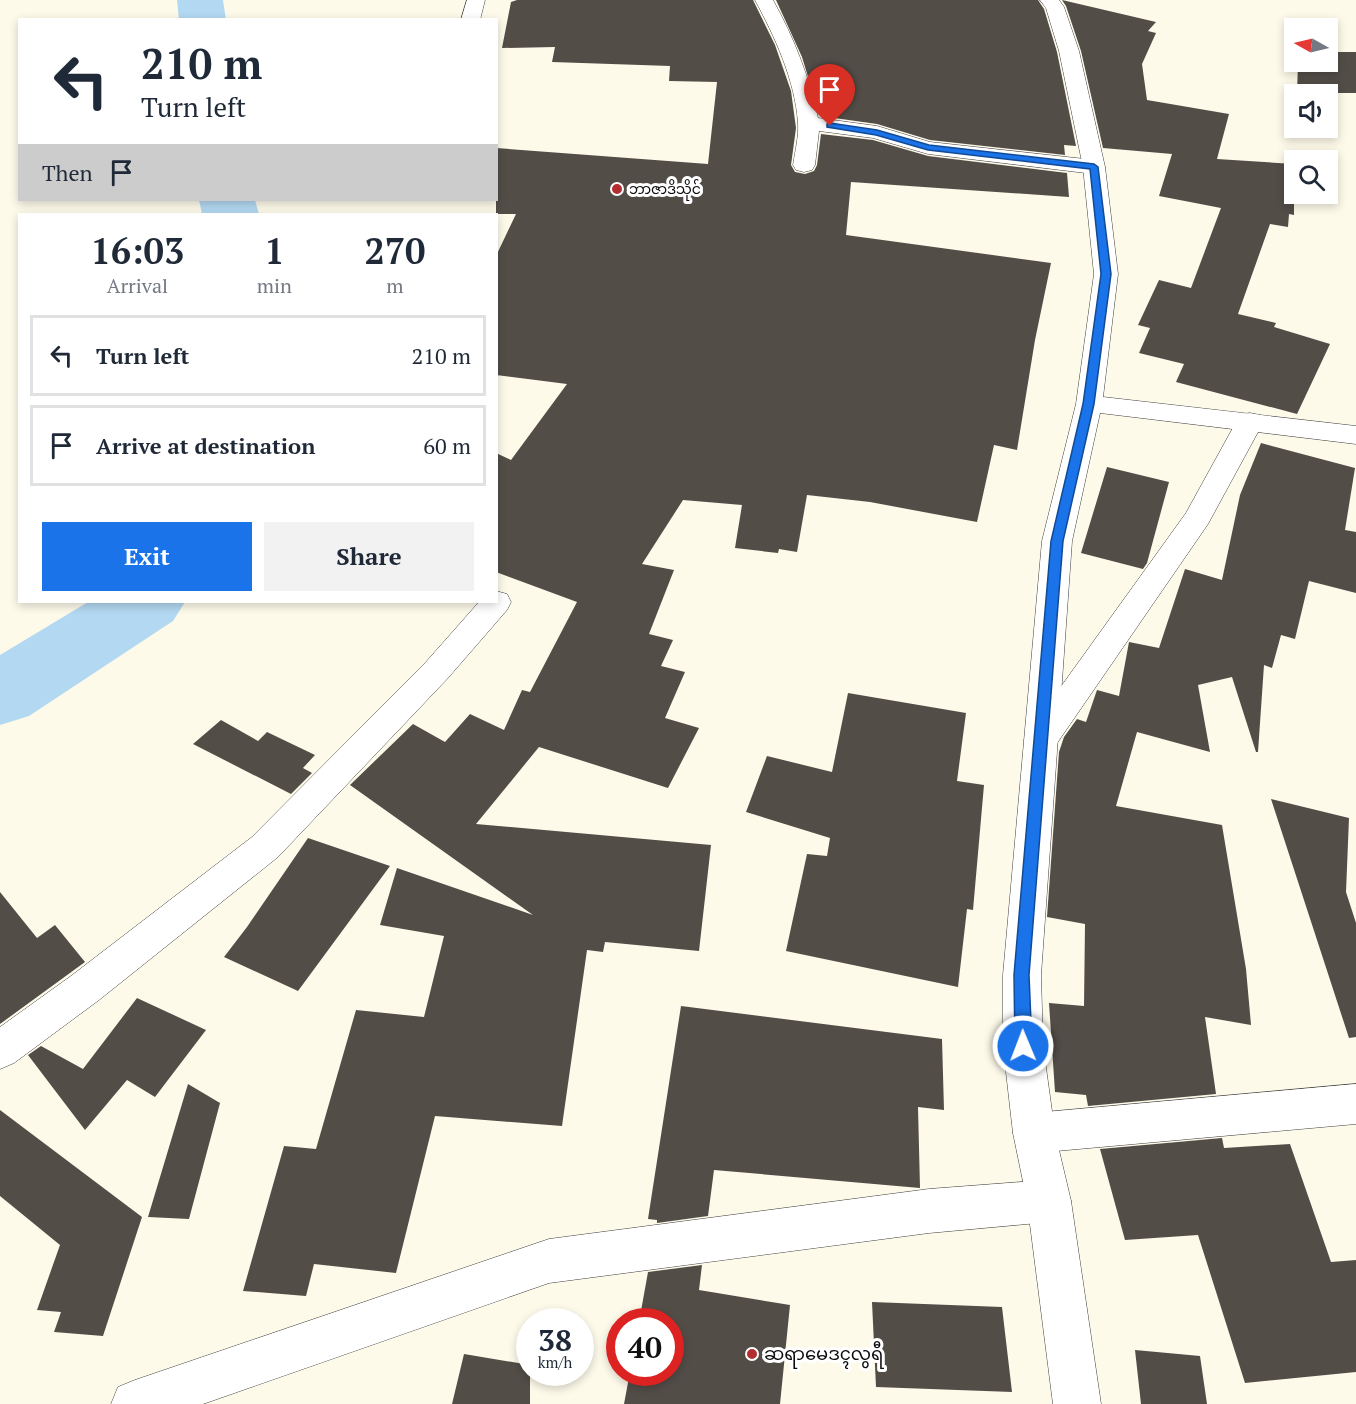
<!DOCTYPE html>
<meta charset="utf-8">
<style>
body{margin:0;font-family:"PT Serif","Noto Sans Myanmar",serif;background:#f2f2f3;color:#1f2937;height:100vh;display:flex;flex-direction:column;font-size:22px;white-space:nowrap}
*{box-sizing:border-box;margin:0}
p{font-size:20px;color:#747a83}
.icon{flex:none;width:33px;height:33px;fill:none;stroke:currentColor;stroke-width:2;stroke-linecap:round;stroke-linejoin:round}
.map{position:relative;flex:1;overflow:hidden}
.details{position:absolute;left:18px;top:213px;width:480px;height:390px;display:flex;flex-direction:column;background:#fff;border-radius:0px;box-shadow:0 3px 9px #0003}
.details>*{flex:none}
.hud{position:absolute;left:18px;top:18px;width:480px;height:183px;border-radius:0px;box-shadow:0 3px 9px #0003;background:#fff;color:#1f2937;overflow:hidden}
.needle{width:39px;rotate:278deg}
.fabs{position:absolute;left:1284px;top:18px;display:grid;gap:12px}
.fabs a{display:grid;place-items:center;width:54px;height:54px;border-radius:0px;background:#fff;box-shadow:0 3px 9px #0003;font-size:30px}
.speed{position:absolute;left:516px;top:1308px;display:flex;gap:12px;font-size:30px;font-weight:700;text-align:center}
.speed>*{display:grid;place-content:center;width:78px;height:78px;border-radius:50%;background:#fff;box-shadow:0 3px 9px #0003;line-height:1}
.speed small{font-size:15px;font-weight:400}
.speed .limit{border:9px solid #d22;background:#fff;color:#111}
.pin{position:absolute;display:grid;place-items:center;width:51px;height:51px;color:#fff;margin:-62px -26px;border-radius:50% 50% 50% 0;rotate:-45deg;box-shadow:0 0 6px #0007}
.pin .icon{rotate:45deg}
.me{position:absolute;width:66px;margin:-33px;rotate:359deg;stroke-linejoin:round;filter:drop-shadow(0 0 4px #0008)}
.turn{display:flex;align-items:center;gap:21px;height:126px;padding:0 24px;font-size:27px}
.turn .icon{width:78px;height:78px;stroke-width:2.5}
.turn b{display:block;font-size:42px;line-height:51px}
.then{display:flex;align-items:center;height:57px;padding:0 24px;background:#0003;gap:12px;font-size:22px}
.eta{display:flex;justify-content:space-evenly;align-items:center;height:102px;text-align:center}
.eta b{font-size:36px;font-weight:800;line-height:42px}
.primary-button{display:flex;gap:12px;margin-top:auto;padding:12px 24px}
.primary-button a{flex:1;height:69px;border-radius:0px;background:#1a73e8;color:#fff;font-size:24px;font-weight:800;line-height:69px;text-align:center}
.primary-button a+a{background:#f2f2f3;color:#1f2937}
ul{padding:0;list-style:none}
li{display:flex;align-items:center;gap:18px;height:81px;margin:0 12px 9px;padding:0 12px;border:3px solid #e0e1e3;border-radius:0px}
li div{flex:1}
li b{display:block;font-size:22px}
li em{font-style:normal}
.map>svg:first-child{display:block}
</style>
<div class="map">
<svg width="1356" height="1404" viewBox="0 0 1356 1404">
<rect width="100%" height="100%" fill="#fefaea"/>
<g fill="none" stroke-linecap="round" stroke-linejoin="round">
<path fill="#b3d8f1" fill-rule="evenodd" d="M177,0h46l3,20h-47z
M199,200h56l4,14h-57z
M88,602h97l-12,19 -144,95 -29,9v-70z"/>
</g>
<path fill="#534d48" d="M517,0h236l22,45 16,46 5,37 -5,37 4,7 10,2 9,-3 3,-6 4,-31 52,6 55,16 139,17 2,24 -218,-15 -5,53 205,28 -16,77 -18,110 -23,-5 -17,77 -107,-20 -63,-7 -10,57 -18,-3 -1,4 -43,-5 7,-43 -59,-5 -41,64 32,6 -25,64 24,6 -12,26 24,6 -20,46 34,10 -31,60 -129,-41 -63,77 235,21 -12,106 -94,-9 -2,10 -16,-2 -25,176 -127,-10 -39,157 -82,-9 -8,32 -63,-5 41,-145 32,3 40,-139 68,7 20,-81 -64,-11 17,-57 136,47 -183,-130 63,-61 32,18 25,-28 34,16 18,-40 8,2 47,-90 -81,-30v-119l15,7 56,-76 -71,-9v-119l20,-42h-20v-66l212,16 9,-82 -48,-1 1,-15 -118,-4 3,-15 -53,1 9,-46z
M776,0h262l6,9 13,43 19,94 -12,-1 1,10 -135,-15 -53,-16 -57,-8 -18,-59z
M1062,0l94,22 -8,9 8,2 -14,31 5,36 82,14 -12,45 77,5v51l-5,-1 -1,13 -18,-3 -32,90 38,9 -2,4 56,17 -33,70 -121,-32 8,-18 -45,-11 11,-25 -12,-3 21,-45 32,8 30,-80 -62,-12 13,-42 -69,-6 -22,-97 -15,-45z
M1328,52h28v41h-59l1,-31h30z
M1261,443l94,25 -10,62 11,2v61l-47,-12 -14,58 -14,-4 -9,33 -8,-3 -6,87h-2l-24,-75 -34,8 12,67 -73,-20 -21,74 106,19 24,144 5,56 -46,-8 11,77 -128,12 -2,-11 -31,-3 -6,-89 35,3 1,-82 -38,-7 12,-165 5,-15 13,-18 9,3 11,-32 22,6 10,-54 30,6 26,-79 37,11 18,-85z
M1107,467l62,15 -22,81 -4,6 -62,-16z
M848,693l118,20 -9,68 27,4 -11,125 -6,-1 -9,78 -172,-36 21,-97 20,2 3,-18 -84,-26 21,-56 65,16z
M221,720l37,21 9,-9 48,23 -12,13 9,5 -21,21 -98,-50z
M1271,799l78,19 -3,74 10,31v114l-7,1z
M308,838l82,28 -92,125 -74,-34 23,-30z
M0,892l37,46 18,-13 30,37 -85,62z
M137,998l69,32 -51,67 -28,-17 -42,50 -57,-75 13,-9 42,23z
M681,1006l261,33 2,71 -26,-3 2,81 -206,-18 -6,46 -51,7v-3l-9,-1z
M188,1084l32,19 -31,116 -41,-2z
M0,1110l142,107 -39,119 -49,-4 7,-20 -24,-2 23,-65 -60,-49z
M1222,1138l2,10 66,-4 41,118 25,-2v112l-111,11 -47,-148 -73,5 -25,-91z
M702,1265l-3,25 91,15 -10,99h-156l6,-32h40v-50h-31l9,-50z
M872,1302l130,5 10,85 -136,-5z
M1135,1350l65,6 7,48h-66z
M464,1354l66,11v39h-78z"/>
<g fill="none" stroke-linecap="round" stroke-linejoin="round">
<defs>
<path id="minor" d="M467,0h18l-5,20h-19z
M755,0h18c21,38 36,76 45,118l59,8 53,16 164,18 8,2 3,5 -3,5 -8,2 -166,-20 -55,-16 -54,-7 -4,34 -3,5 -8,2 -8,-2 -3,-5c2,-13 6,-29 5,-42 -3,-43 -23,-86 -43,-123z
M1250,413l10,2 4,6 -56,103 -155,225 -12,4 -12,-4 -5,-9 5,-9 157,-218 54,-98z
M496,591l11,3 4,8 -4,8 -59,68 -170,179 -179,143 -85,63 -14,6v-42l71,-51 181,-139 174,-175 53,-60h17z
M1356,1084v40l-322,29 -15,-6 -6,-14 6,-14 15,-6z
M1049,1180l15,6 7,15 -7,15 -15,6 -120,11 -380,50 -346,121h-92l7,-17 17,-7 414,-141 380,-50z"/>
<path id="tertiary" d="M1040,0h19l5,7 15,44 26,116 13,107 -15,123 253,29v18l-256,-31 -28,128 -31,434 2,71 12,87 16,68 30,203h-48l-26,-203 -14,-68 -10,-87v-71l39,-434 34,-137 18,-130 -11,-107 -24,-116 -13,-43z"/>
</defs>
<use href="#minor" stroke="#3e3e3e" stroke-width="1"/>
<use href="#tertiary" stroke="#3e3e3e" stroke-width="1"/>
<use href="#minor" fill="#fff" fill-rule="evenodd"/>
<use href="#tertiary" fill="#fff" fill-rule="evenodd"/>
</g>
<path fill="#1a73e8" stroke="#114b97" stroke-width="1.5" d="M830,123l47,7 52,15 165,19 4,3 13,107 -17,130 -31,137 -34,434 3,71 -3,5 -6,2 -6,-2 -2,-5 -1,-71 37,-434 32,-137 18,-130 -11,-105 -162,-19 -52,-15 -49,-8v-3z"/>
<g fill="#b12d30" stroke="#fff" stroke-width="2">
<circle cx="617" cy="189" r="6"/>
<circle cx="752" cy="1354" r="6"/>
</g>
<g text-anchor="middle" stroke-width="6" stroke-linejoin="round" paint-order="stroke">
<g font-size="14" fill="#0b0b0b" stroke="#fff" text-anchor="start">
<text x="629" y="194">ဘာဇာဒိသိုင်</text>
</g>
<g font-size="18" fill="#0b0b0b" stroke="#fff" text-anchor="start">
<text x="764" y="1360">ဆရာမေဒၚလွရီ</text>
</g>
</g>
</svg>
<div class="fabs">
<a><svg class="needle" viewBox="-14 -14 28 28"><path d="M0-13l5 13h-10z" fill="#e53935"/><path d="M0 13l5-13h-10z" fill="#747a83"/></svg></a>
<a><svg class="icon" aria-label="sound" viewBox="0 0 24 24"><path d="M4 9h4l5-4v14l-5-4H4zM17 9q2 3 0 6"/></svg></a>
<a><svg class="icon" aria-label="search" viewBox="0 0 24 24"><circle cx="10" cy="10" r="6"/><path d="M15 15l6 6"/></svg></a>
</div>
<div class="speed"><div>38<small>km/h</small></div><div class="limit">40</div></div>
<div class="pin" style="left:830px;top:126px;background:#d93025"><svg class="icon" aria-label="arrive" viewBox="0 0 24 24"><path d="M6 21V4h12l-3 4 3 4H6"/></svg></div>
<svg class="me" style="left:1023px;top:1046px" viewBox="-20 -20 40 40"><circle r="17" fill="#1a73e8" stroke="#fff" stroke-width="3"/><path d="M0-11L8 9 0 5-8 9z" fill="#fff"/></svg>
<div class="hud">
<div class="turn"><svg class="icon" aria-label="left" viewBox="0 0 24 24"><path d="M17 20v-9H6M10 6l-5 5 5 5"/></svg><div><b>210 m</b>Turn left</div></div>
<div class="then">Then<svg class="icon" aria-label="arrive" viewBox="0 0 24 24"><path d="M6 21V4h12l-3 4 3 4H6"/></svg></div>
</div>
<section class="details">
<div class="eta">
<div><b>16:03</b><p>Arrival</p></div>
<div><b>1</b><p>min</p></div>
<div><b>270</b><p>m</p></div>
</div>
<ul>
<li><svg class="icon" aria-label="left" viewBox="0 0 24 24"><path d="M17 20v-9H6M10 6l-5 5 5 5"/></svg><div><b>Turn left</b></div><em>210 m</em></li>
<li><svg class="icon" aria-label="arrive" viewBox="0 0 24 24"><path d="M6 21V4h12l-3 4 3 4H6"/></svg><div><b>Arrive at destination</b></div><em>60 m</em></li>
</ul>
<div class="primary-button"><a>Exit</a><a>Share</a></div>
</section>
</div>
